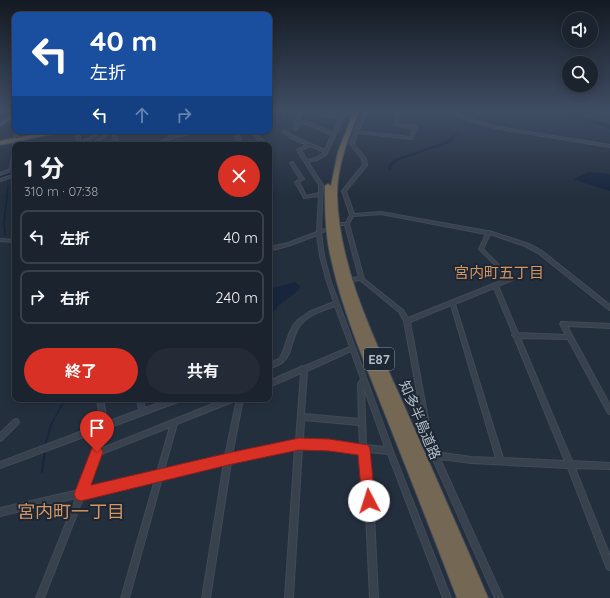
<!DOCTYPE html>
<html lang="ja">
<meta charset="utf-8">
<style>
body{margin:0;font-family:Quicksand,"Noto Sans JP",sans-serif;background:#242b36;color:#f1f3f6;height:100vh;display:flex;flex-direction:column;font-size:15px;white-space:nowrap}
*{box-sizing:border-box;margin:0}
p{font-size:13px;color:#a0a4aa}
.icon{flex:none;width:22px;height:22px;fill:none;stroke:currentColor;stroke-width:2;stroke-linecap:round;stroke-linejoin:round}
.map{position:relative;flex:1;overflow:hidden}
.drawer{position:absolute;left:12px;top:142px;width:260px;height:260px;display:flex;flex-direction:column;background:#1b232e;border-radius:8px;box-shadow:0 2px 10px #0003,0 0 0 1px #39404a}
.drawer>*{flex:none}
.top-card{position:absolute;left:12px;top:12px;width:260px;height:122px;border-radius:8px;box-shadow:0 2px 10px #0003,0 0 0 1px #39404a;background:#1a4fa0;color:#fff;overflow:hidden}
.buttons{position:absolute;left:562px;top:12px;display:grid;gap:8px}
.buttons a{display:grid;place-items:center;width:36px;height:36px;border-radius:50%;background:#1b232e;box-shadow:0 2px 10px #0003,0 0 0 1px #39404a;font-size:20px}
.pin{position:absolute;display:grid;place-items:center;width:34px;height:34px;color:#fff;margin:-41px -17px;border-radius:50% 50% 50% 0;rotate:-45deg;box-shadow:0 0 4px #0007}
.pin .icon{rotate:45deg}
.me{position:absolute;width:44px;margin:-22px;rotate:355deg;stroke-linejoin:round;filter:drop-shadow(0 0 3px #0008)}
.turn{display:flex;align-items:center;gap:14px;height:84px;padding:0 12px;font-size:18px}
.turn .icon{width:52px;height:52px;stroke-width:2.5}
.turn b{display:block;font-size:28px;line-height:34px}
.lanes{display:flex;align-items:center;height:38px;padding:0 12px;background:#0003;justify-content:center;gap:20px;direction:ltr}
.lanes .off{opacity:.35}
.round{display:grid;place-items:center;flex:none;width:42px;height:42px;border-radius:21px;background:#242b36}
.headline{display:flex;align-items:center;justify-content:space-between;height:68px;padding:0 12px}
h1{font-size:24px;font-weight:700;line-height:30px}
.button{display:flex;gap:8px;margin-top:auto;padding:8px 12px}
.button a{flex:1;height:46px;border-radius:24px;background:#d93025;color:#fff;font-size:16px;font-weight:700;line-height:46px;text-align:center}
.button a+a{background:#242b36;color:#f1f3f6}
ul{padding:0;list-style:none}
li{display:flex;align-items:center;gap:12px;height:54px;margin:0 8px 6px;padding:0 4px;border:2px solid #39404a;border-radius:8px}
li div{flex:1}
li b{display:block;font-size:15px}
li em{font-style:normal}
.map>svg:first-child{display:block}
</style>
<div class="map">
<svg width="610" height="598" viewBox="0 0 610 598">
<rect width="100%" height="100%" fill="#242f3e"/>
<path fill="#263c3f" d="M564,111h46v13z"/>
<path fill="#17263c" d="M589,172l21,2v17l-35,-11v-2z
M295,282l5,4 -1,4 -21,16 -9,12v-29z"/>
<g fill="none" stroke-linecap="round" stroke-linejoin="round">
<path stroke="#17263c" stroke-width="1" d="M8,188v-14"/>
<path stroke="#17263c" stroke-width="1.5" d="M5,235l-1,-12 4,-36
M52,423l13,-24"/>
<path stroke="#17263c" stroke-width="2" d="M45,446l7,-24
M42,472l3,-22"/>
<path fill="#17263c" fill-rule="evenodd" d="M456,133l3,1 -10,9 -52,18 -5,4 -1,5 -3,-1v-4l7,-6 52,-18z"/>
<path fill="#17263c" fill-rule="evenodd" d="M560,111h9l41,14v4z
M103,131h7c-8,8 -18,14 -29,14z
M15,169v4l-15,6v-5z"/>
<defs>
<path id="street" d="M301,111l40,6 2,-6h3l-2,6v1l-1,1 -17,36 -9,5 -9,2 15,23 -2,45 4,-1 2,1 -6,3 3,23 7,26 62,169 58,147h-8l-55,-144 -20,-2 6,62 4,84h-8l-4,-84 -5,-62 -32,-4 -27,-1 -9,151h-8l10,-150 -64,14 -21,136h-8l22,-135 -62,15 -33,120h-8l34,-118 -71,16 -40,102h-8l40,-100 -76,18v-8l79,-18 16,-39 130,-52h11l-1,2 -58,23 -13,46 61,-14 12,-57h6l-11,56 64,-14 5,-68 -32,14v-6l32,-14 1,-1h3l45,-19 -15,-41c-12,4 -24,8 -33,17 -11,11 -9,31 -19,39 -3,3 -10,5 -14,7v-6l10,-4 2,-3 3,-7 5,-15 4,-8 5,-6 11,-8 25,-10 -7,-20 -7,-26 -3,-21 -26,10 -22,6v-4l19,-4 29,-11 2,-36 -15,2 -9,-16 5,-3 -10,-16 3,-1 11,17 -5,3 7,14 13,-3v-8l-22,-35 10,-5 -16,-7 -8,-6 3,-1 7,5 32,14 7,-15 -25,-11 -9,-1v6l-3,1v-8zM303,113l37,5 -7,15 -24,-11 -11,-1zM310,146l14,6v1l-9,5 -8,2 -6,-10zM351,351l10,28 -3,5 1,35 -55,-5 3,-43zM364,388l21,59 -19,-2zM304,420l55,5 1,20 -31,-3 -26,-1zM170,427l-13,45 -70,16 12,-33z
M365,111h3l-10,20 52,6 4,-9 -20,-2 2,-9 -1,-6 27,2 1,1 -1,1 -24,-2v4l-1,7 19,2 1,1 -5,12 -55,-6 -3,11 12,15 1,6 -21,26 8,23 27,-2 106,19h2l40,13 13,7 68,54v5l-2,-1 -70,-56 -13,-7 -35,-12 -7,15 30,30v1l-15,6 20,47 48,2 -6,-11 1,-2h2l47,2v4l-43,-2 43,79v9l-2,-1 -40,-74 -48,-1 52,123 38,2v6l-35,-1 35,88v14l-3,-1 -39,-101 -97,-5 -31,-4 63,139h-8l-68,-152 -23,-125 -5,-9 -39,-32 -6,1 -2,-2v-1l7,-1 -14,-52h-4l-2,-1 2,-1h5l4,-8 -8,-24 21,-26 -1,-6 -12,-15 5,-15zM381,214l105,20 -7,15 29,29 -100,40 -5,-8 -39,-31 -15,-55 4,-8zM494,288l19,46 -1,1 2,2 51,124 -62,-3 -48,-154zM451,305l45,153 -25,-1 -35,-5 -3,-6 -23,-124z
M444,111h4l27,9 24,7 111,18v2l-111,-18 -26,-7z
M0,119l15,1v2l-15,-1z
M15,130v1h3v7l-2,1 -2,-1z
M76,131h4v11l9,-4 11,-7h4c-8,6 -19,14 -29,14l2,-1z
M110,131h5l4,14h-4l-3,-13 -19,13h-4z
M196,131h7l-31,7 -14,7h-4l16,-9z
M235,131h4l1,8 3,6h-4l-3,-6z
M250,131h4l13,14h-6l1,-1z
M14,139l3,1 -1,5h-1l-1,23h1v2l-15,5v-2l10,-4z
M15,174v2l-15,5v-2z
M0,239l15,1v2l-15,-1z
M97,399h6l4,23 32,-12 -2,-11h6l2,9 25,-9h11l-1,2 -2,1 -178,66v-6l101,-38z
M16,419l2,1 1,2 -1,2 -16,16 -2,1v-8l14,-13z"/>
<path id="primary" d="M13,113h2v3l-15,10v-3z"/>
<path id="highway" d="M354,111h5c-11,27 -22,55 -22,84 2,73 36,141 65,206 29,66 58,131 86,197h-31c-24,-63 -49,-126 -74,-189 -21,-54 -45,-108 -55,-166 -3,-19 -3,-38 -3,-57l3,-2 3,2 7,-34z
M54,131h12l-66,14v-4z"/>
</defs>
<use href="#street" stroke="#414a57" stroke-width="2"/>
<use href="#primary" stroke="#414a57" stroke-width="2"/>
<use href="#highway" stroke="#434c59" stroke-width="2"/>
<use href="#street" fill="#38414e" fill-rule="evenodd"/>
<use href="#primary" fill="#56606e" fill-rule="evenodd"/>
<use href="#highway" fill="#746855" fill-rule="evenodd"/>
</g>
<linearGradient id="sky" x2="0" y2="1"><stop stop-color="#141a22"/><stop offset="0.57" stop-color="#3f4d63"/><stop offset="1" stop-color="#3f4d63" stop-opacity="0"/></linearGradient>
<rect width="610" height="195" fill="url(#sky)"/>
<path fill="#d93025" stroke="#8d1f18" d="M299,438l30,1 39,6 2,4 5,52 -2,5 -4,2 -5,-2 -2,-5 -4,-46 -29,-4 -30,-1 -71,15 -147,36 -5,-2 -2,-5 18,-46 5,-2 4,2 2,4 -12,33 137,-32z"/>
<g text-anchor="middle" stroke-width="4" stroke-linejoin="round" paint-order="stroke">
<rect fill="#1d2633" stroke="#878f9c" stroke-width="1" x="364" y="348" width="30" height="22" rx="3"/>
<g font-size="13" font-weight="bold" fill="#b4bcc9">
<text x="379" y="364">E87</text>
</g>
<g font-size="14" fill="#b4bcc9" stroke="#1d2633">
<text transform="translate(420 420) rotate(67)" y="5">知多半島道路</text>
</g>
<g font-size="15" fill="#d59563" stroke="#1d2633">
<text x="499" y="278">宮内町五丁目</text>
</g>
<g font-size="18" fill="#d59563" stroke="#1d2633">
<text x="71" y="518">宮内町一丁目</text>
</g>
</g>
</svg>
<div class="buttons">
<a><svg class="icon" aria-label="sound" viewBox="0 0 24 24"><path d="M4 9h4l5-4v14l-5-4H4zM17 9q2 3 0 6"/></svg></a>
<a><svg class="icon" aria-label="search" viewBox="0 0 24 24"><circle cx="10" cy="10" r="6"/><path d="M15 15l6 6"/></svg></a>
</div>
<div class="pin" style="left:97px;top:452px;background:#d93025"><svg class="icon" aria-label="arrive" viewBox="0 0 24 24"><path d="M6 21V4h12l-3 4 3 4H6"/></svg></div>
<svg class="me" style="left:369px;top:501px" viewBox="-20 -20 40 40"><circle r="19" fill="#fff"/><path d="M0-13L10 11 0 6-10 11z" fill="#d93025"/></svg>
<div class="top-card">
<div class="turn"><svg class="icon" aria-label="left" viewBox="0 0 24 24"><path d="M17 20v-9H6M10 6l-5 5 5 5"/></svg><div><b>40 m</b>左折</div></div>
<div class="lanes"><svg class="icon" aria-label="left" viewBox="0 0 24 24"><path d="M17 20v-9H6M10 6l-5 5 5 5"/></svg><svg class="icon off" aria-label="ahead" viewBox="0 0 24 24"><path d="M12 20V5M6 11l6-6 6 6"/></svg><svg class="icon off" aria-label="right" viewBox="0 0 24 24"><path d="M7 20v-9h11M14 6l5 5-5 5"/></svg></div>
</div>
<section class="drawer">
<div class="headline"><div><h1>1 分</h1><p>310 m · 07:38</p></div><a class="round" style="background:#d93025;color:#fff"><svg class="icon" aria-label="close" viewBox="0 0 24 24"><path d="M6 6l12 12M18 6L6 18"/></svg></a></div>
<ul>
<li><svg class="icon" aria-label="left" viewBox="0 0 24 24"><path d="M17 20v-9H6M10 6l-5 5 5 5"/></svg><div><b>左折</b></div><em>40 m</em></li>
<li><svg class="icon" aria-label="right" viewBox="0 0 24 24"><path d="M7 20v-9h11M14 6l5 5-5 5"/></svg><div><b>右折</b></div><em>240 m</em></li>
</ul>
<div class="button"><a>終了</a><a>共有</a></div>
</section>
</div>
